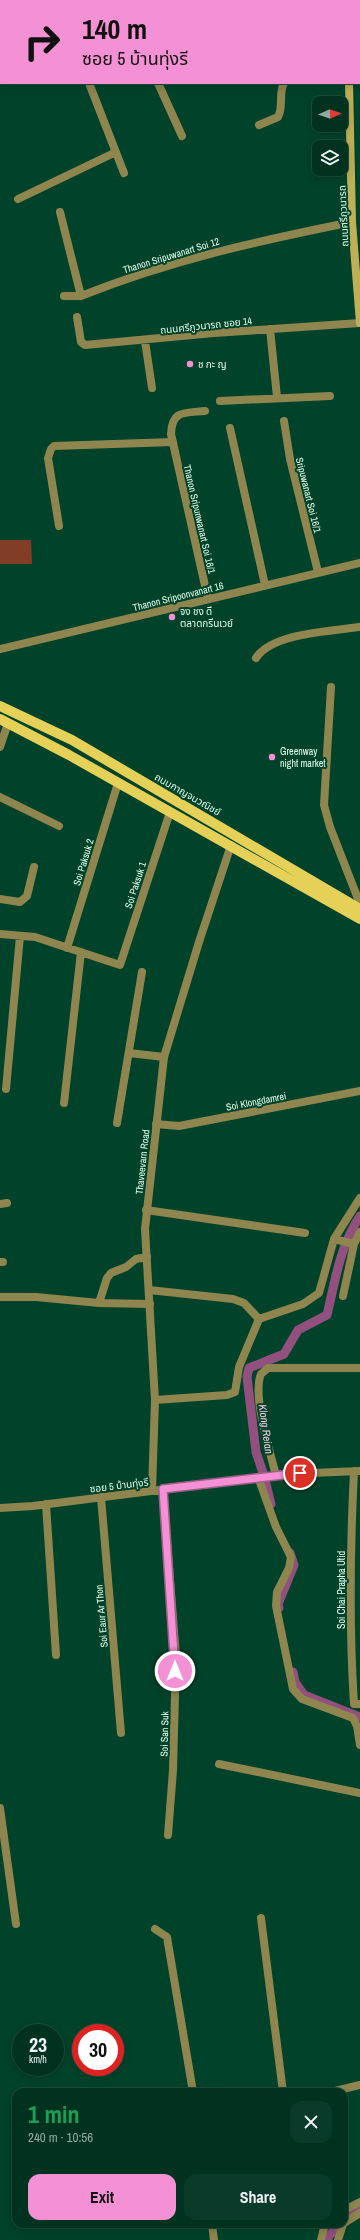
<!DOCTYPE html>
<meta charset="utf-8">
<style>
body{margin:0;font-family:"Archivo Narrow","Noto Sans Thai",sans-serif;background:#0a3a29;color:#f1f3f6;height:100vh;display:flex;flex-direction:column;font-size:15px;white-space:nowrap}
*{box-sizing:border-box;margin:0}
p{font-size:13px;color:#95aaa5}
.icon{flex:none;width:22px;height:22px;fill:none;stroke:currentColor;stroke-width:2;stroke-linecap:round;stroke-linejoin:round}
.map{position:relative;flex:1;overflow:hidden}
.sheet{position:absolute;left:12px;top:2088px;width:336px;height:140px;display:flex;flex-direction:column;background:#003220;border-radius:12px;box-shadow:0 2px 10px #0003,0 0 0 1px #224d3e}
.sheet>*{flex:none}
.banner{position:absolute;left:0px;top:0px;width:360px;height:84px;box-shadow:0 2px 10px #0003,0 0 0 1px #224d3e;background:#f491d4;color:#111;overflow:hidden}
.needle{width:26px;rotate:88deg}
.buttons{position:absolute;left:312px;top:96px;display:grid;gap:8px}
.buttons a{display:grid;place-items:center;width:36px;height:36px;border-radius:8px;background:#003220;box-shadow:0 2px 10px #0003,0 0 0 1px #224d3e;font-size:20px}
.speed{position:absolute;left:12px;top:2024px;display:flex;gap:8px;font-size:20px;font-weight:700;text-align:center}
.speed>*{display:grid;place-content:center;width:52px;height:52px;border-radius:50%;background:#003220;box-shadow:0 2px 10px #0003,0 0 0 1px #224d3e;line-height:1}
.speed small{font-size:10px;font-weight:400}
.speed .limit{border:6px solid #d22;background:#fff;color:#111}
.pin{position:absolute;display:grid;place-items:center;width:34px;height:34px;color:#fff;margin:-17px;border:2px solid #fff;border-radius:50%;box-shadow:0 1px 4px #0007}
.me{position:absolute;width:44px;margin:-22px;rotate:0deg;stroke-linejoin:round;filter:drop-shadow(0 0 3px #0008)}
.turn{display:flex;align-items:center;gap:14px;height:84px;padding:0 16px;font-size:18px}
.turn .icon{width:52px;height:52px;stroke-width:2.5}
.turn b{display:block;font-size:28px;line-height:34px}
.round{display:grid;place-items:center;flex:none;width:42px;height:42px;border-radius:12px;background:#0a3a29}
.overview{display:flex;align-items:center;justify-content:space-between;height:68px;padding:0 16px}
h1{font-size:24px;font-weight:700;line-height:30px;color:#1e9e55}
.action{display:flex;gap:8px;margin-top:auto;padding:8px 16px}
.action a{flex:1;height:46px;border-radius:12px;background:#f491d4;color:#111;font-size:16px;font-weight:700;line-height:46px;text-align:center}
.action a+a{background:#0a3a29;color:#f1f3f6}
.map>svg:first-child{display:block}
</style>
<div class="map">
<svg width="360" height="2240" viewBox="0 0 360 2240">
<rect width="100%" height="100%" fill="#00432a"/>
<path fill="#813d25" d="M0,540h31l1,24h-32z"/>
<g fill="none" stroke-linecap="round" stroke-linejoin="round">
<path stroke="#92507e" stroke-width="9" d="M271,1504l-7,-28 -8,-24 -9,-75 2,-9 35,-14 14,-24 29,-15c8,-34 13,-69 33,-99
M279,1608l-1,-4 16,-39 -4,-12
M293,1672l2,10 9,13 56,22
M344,2220l7,-8 9,-3
M328,2240v-3l12,-13"/>
<path stroke="#8e854f" stroke-width="8" d="M153,1l2,-1
M0,60l1,-1
M89,83l35,90
M158,83l24,53
M259,125l19,-8c6,-11 0,-23 6,-34
M18,199l98,-47
M60,212l21,84c90,-36 177,-55 271,-74
M64,296h17
M77,317l4,25 4,3 129,-12 146,-10
M270,329l7,68
M145,341l7,47
M220,401l110,-5
M205,411c-21,2 -33,-1 -34,23l37,165
M284,421l6,38 28,113
M230,428l35,157
M59,526l-11,-68 3,-9 3,-3 119,-4
M0,649l360,-86
M256,658c16,-25 76,-27 104,-31
M331,687l-7,118 6,22 30,77
M0,747l8,-24
M0,797l59,29
M0,899l20,3 7,-6 7,-29
M0,934l35,3 85,28 50,-153
M67,948l51,-165
M129,1053l35,4
M6,1089l14,-153
M64,1103l17,-151
M117,1123l25,-151
M156,1124l23,2 181,-35
M0,1204l7,-1
M146,1210l159,23
M334,1239l20,5
M0,1262h3
M149,1290l84,9 11,4 15,16
M343,1296l11,-52 6,-12
M0,1297h36l63,6 8,-25 4,-5 15,-6 10,-8 11,-2
M99,1303l51,1
M155,1400l72,-5 8,-3 4,-25 20,-48 44,-15 16,-11 15,-54 26,-41
M354,1471c-4,78 -5,155 0,233h6
M276,1475c-6,-23 -24,-80 -15,-101l7,-6h92
M258,1477l18,50 15,30 -2,11 -12,24 -1,14 17,83 9,10 51,19 4,8 3,19
M163,1489l13,168 -3,113 -5,65
M101,1497l20,236
M46,1504l10,151
M0,1508l33,-2 253,-32 74,-3
M219,1764l141,29
M0,1808l16,116
M261,1918l22,174
M155,1929l12,8 26,155
M331,2092l29,-7
M344,2210l16,-8
M344,2223l16,-10
M212,2224l2,16
M321,2240l4,-16
M338,2240l5,-16"/>
<path stroke="#8e854f" stroke-width="8" d="M152,1491l3,-91 -10,-171 19,-172 35,-115 32,-97"/>
<path stroke="#bfb056" stroke-width="8" d="M347,0v1
M349,83l3,139 8,101"/>
<path stroke="#e5d158" stroke-width="10" d="M0,706l72,34 288,169
M0,719l69,36 291,164"/>
</g>
<g fill="none" stroke-linecap="round" stroke-linejoin="round">
<defs>
<path id="route" d="M175,1671l-12,-182 137,-16"/>
</defs>
<use href="#route" stroke="#9f5e8a" stroke-width="10"/>
<use href="#route" stroke="#f491d4" stroke-width="7"/>
</g>
<g fill="#f491d4" stroke="#00432a" stroke-width="1.5">
<circle cx="190" cy="364" r="4"/>
<circle cx="172" cy="617" r="4"/>
<circle cx="272" cy="757" r="4"/>
</g>
<g text-anchor="middle" stroke-width="4" stroke-linejoin="round" paint-order="stroke">
<g font-size="10" fill="#e0feec" stroke="#00432a">
<text transform="translate(343 216) rotate(-93)" y="4">ถนนศรีภูวนารถ</text>
<text transform="translate(171 255) rotate(-17)" y="4">Thanon Sripuwanart Soi 12</text>
<text transform="translate(206 325) rotate(-6)" y="4">ถนนศรีภูวนารถ ซอย 14</text>
<text transform="translate(309 495) rotate(76)" y="4">Sripuwanart Soi 16/1</text>
<text transform="translate(200 519) rotate(77)" y="4">Thanon Sripunwanart Soi 16/1</text>
<text transform="translate(178 596) rotate(-14)" y="4">Thanon Sripoonvanart 16</text>
<text transform="translate(188 794) rotate(30)" y="4">ถนนกาญจนวณิชย์</text>
<text transform="translate(83 862) rotate(-73)" y="4">Soi Paksuk 2</text>
<text transform="translate(135 885) rotate(-72)" y="4">Soi Paksuk 1</text>
<text transform="translate(256 1101) rotate(-11)" y="4">Soi Klongdamrei</text>
<text transform="translate(142 1162) rotate(-84)" y="4">Thaveevarn Road</text>
<text transform="translate(119 1485) rotate(-7)" y="4">ซอย 5 บ้านทุ่งรี</text>
<text transform="translate(341 1590) rotate(-90)" y="4">Soi Chai Prapha Utid</text>
<text transform="translate(101 1616) rotate(-95)" y="4">Soi Eaur Ar Thon</text>
<text transform="translate(164 1734) rotate(-89)" y="4">Soi San Suk</text>
</g>
<g font-size="10" fill="#e0feec" stroke="#00432a" text-anchor="start">
<text x="198" y="368">ช กะ ญ</text>
<text x="180" y="615">จง ชง ดี<tspan x="180" dy="12">ตลาดกรีนเวย์</tspan></text>
<text x="280" y="755">Greenway<tspan x="280" dy="12">night market</tspan></text>
</g>
<g font-size="11" font-style="italic" fill="#f5cde6" stroke="#00432a">
<text transform="translate(266 1429) rotate(82)" y="4">Klong Reian</text>
</g>
</g>
</svg>
<div class="buttons">
<a><svg class="needle" viewBox="-14 -14 28 28"><path d="M0-13l5 13h-10z" fill="#e53935"/><path d="M0 13l5-13h-10z" fill="#95aaa5"/></svg></a>
<a><svg class="icon" aria-label="layers" viewBox="0 0 24 24"><path d="M12 4l9 5-9 5-9-5zM3 14l9 5 9-5"/></svg></a>
</div>
<div class="speed"><div>23<small>km/h</small></div><div class="limit">30</div></div>
<div class="pin" style="left:300px;top:1473px;background:#d93025"><svg class="icon" aria-label="arrive" viewBox="0 0 24 24"><path d="M6 21V4h12l-3 4 3 4H6"/></svg></div>
<svg class="me" style="left:175px;top:1671px" viewBox="-20 -20 40 40"><circle r="17" fill="#f491d4" stroke="#fff" stroke-width="3"/><path d="M0-11L8 9 0 5-8 9z" fill="#fff"/></svg>
<div class="banner">
<div class="turn"><svg class="icon" aria-label="right" viewBox="0 0 24 24"><path d="M7 20v-9h11M14 6l5 5-5 5"/></svg><div><b>140 m</b>ซอย 5 บ้านทุ่งรี</div></div>
</div>
<section class="sheet">
<div class="overview"><div><h1>1 min</h1><p>240 m · 10:56</p></div><a class="round"><svg class="icon" aria-label="close" viewBox="0 0 24 24"><path d="M6 6l12 12M18 6L6 18"/></svg></a></div>
<div class="action"><a>Exit</a><a>Share</a></div>
</section>
</div>
